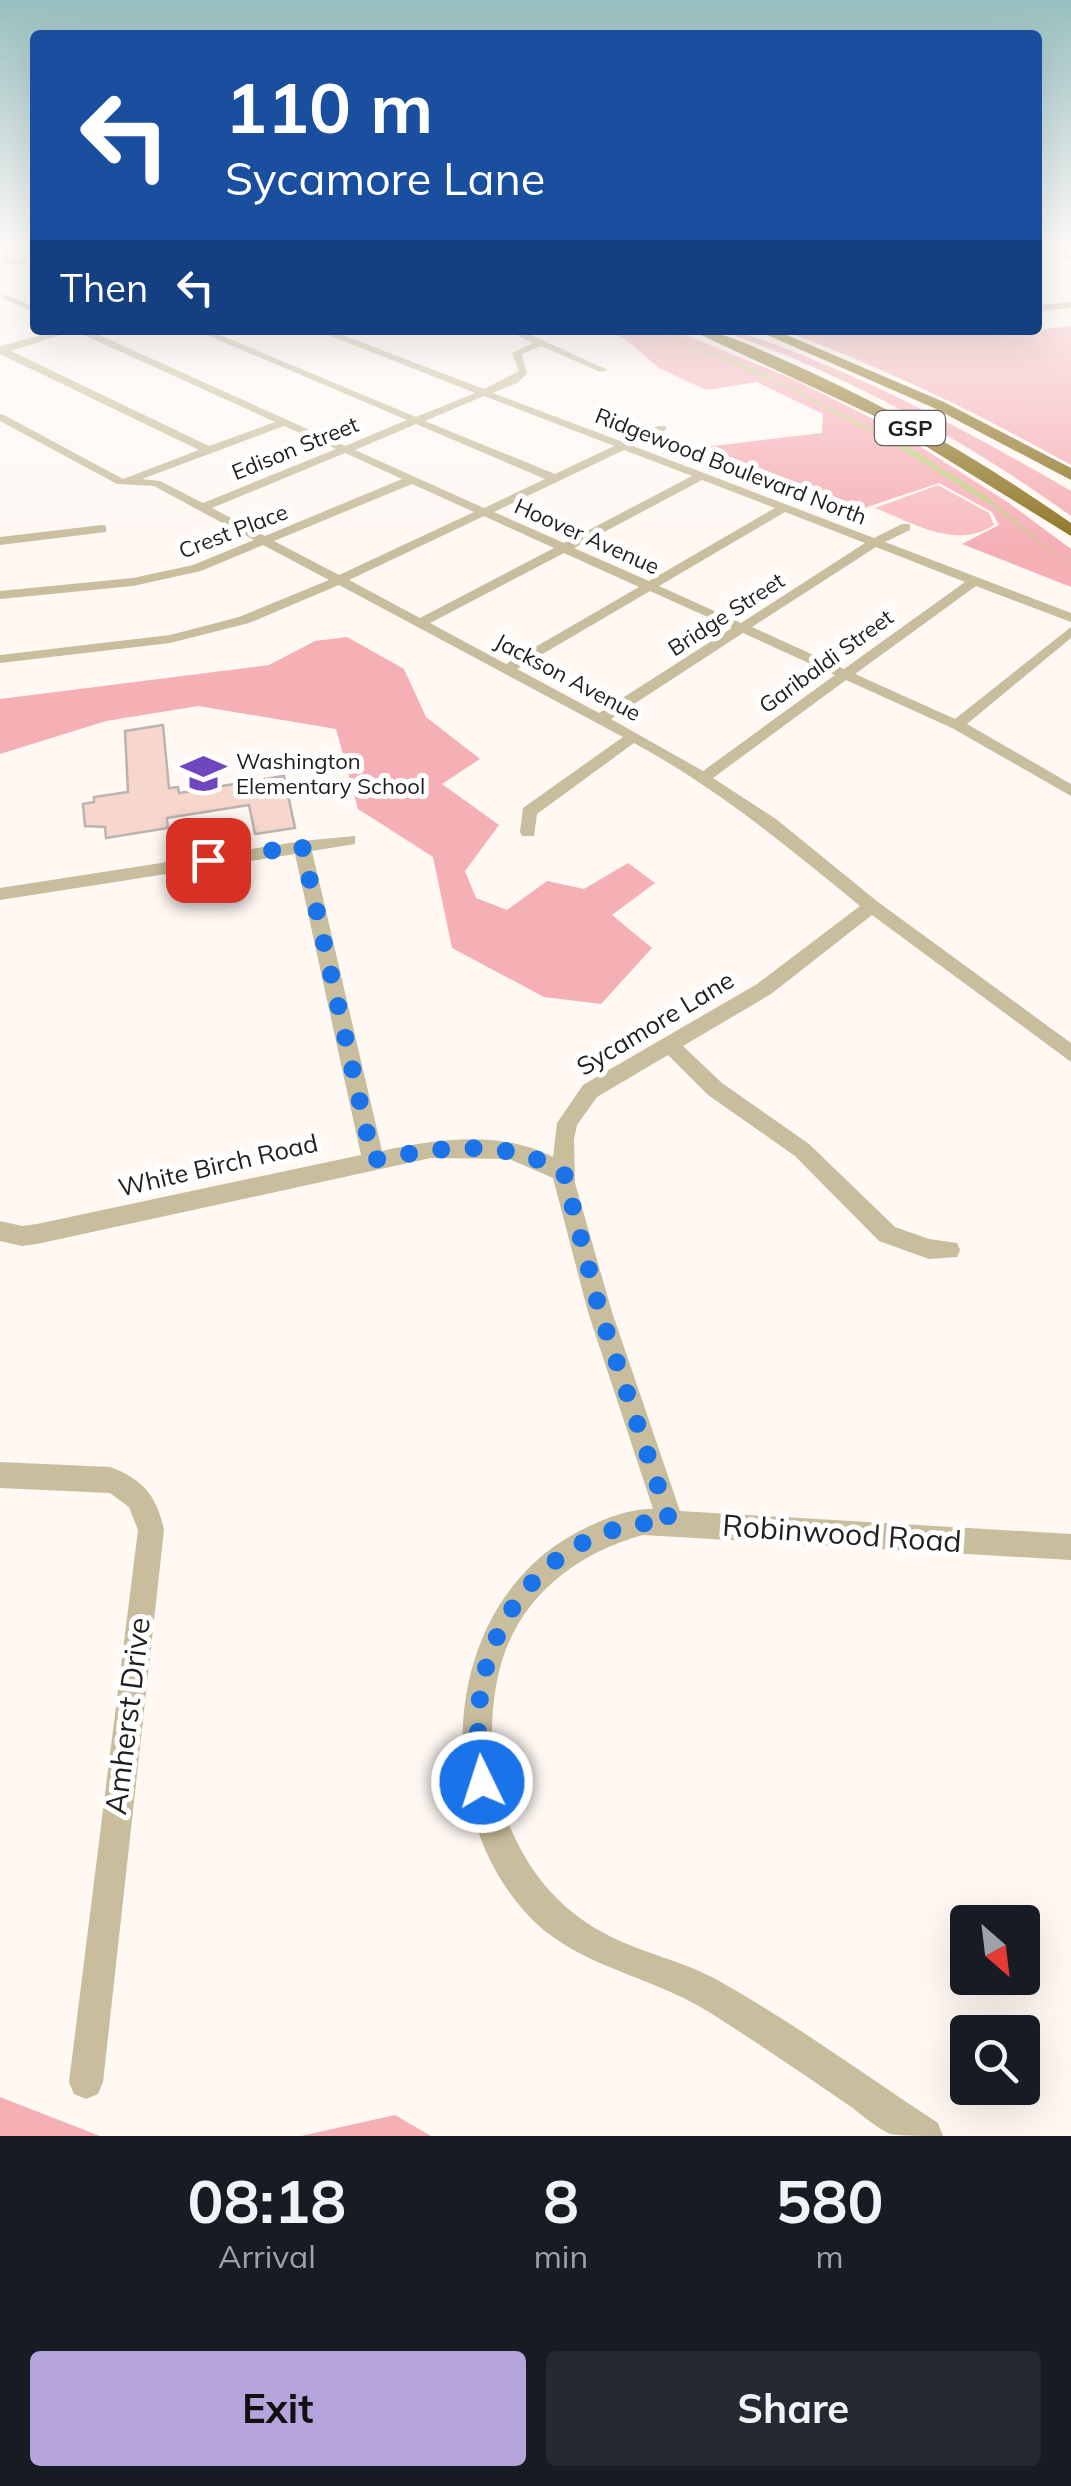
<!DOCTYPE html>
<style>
body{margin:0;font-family:Mulish,sans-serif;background:#242831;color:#f1f3f6;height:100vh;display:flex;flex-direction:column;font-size:38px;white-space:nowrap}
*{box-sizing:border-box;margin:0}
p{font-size:32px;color:#9ea1a6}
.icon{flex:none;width:55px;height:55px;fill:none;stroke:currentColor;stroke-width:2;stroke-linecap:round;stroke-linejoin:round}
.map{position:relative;height:2136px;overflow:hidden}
.side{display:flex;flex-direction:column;background:#171b24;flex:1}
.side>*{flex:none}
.banner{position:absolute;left:30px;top:30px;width:1012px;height:305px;border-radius:10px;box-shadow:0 10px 40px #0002;background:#1a4fa0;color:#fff;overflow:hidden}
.needle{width:65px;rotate:152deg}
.fabs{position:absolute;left:950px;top:1905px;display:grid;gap:20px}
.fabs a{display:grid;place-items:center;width:90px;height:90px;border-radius:10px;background:#171b24;box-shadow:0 10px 40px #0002;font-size:50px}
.pin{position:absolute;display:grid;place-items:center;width:85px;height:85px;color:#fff;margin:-42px;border-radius:20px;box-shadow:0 5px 15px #0006}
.me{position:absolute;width:110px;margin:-55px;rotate:356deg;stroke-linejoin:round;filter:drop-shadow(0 0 8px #0008)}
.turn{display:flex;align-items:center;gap:35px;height:210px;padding:0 30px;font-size:45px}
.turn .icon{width:130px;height:130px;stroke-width:2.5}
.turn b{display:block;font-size:70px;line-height:85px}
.then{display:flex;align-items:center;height:95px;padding:0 30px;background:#0003;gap:20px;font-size:38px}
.eta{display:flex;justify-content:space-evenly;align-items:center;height:170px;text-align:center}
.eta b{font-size:60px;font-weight:700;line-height:70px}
.cta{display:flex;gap:20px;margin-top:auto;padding:20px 30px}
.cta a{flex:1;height:115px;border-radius:10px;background:#b6a5dd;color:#111;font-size:40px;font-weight:700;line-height:115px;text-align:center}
.cta a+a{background:#242831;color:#f1f3f6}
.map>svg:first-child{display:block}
</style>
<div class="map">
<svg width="1071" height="2136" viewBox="0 0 1071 2136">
<rect width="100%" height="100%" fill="#fff8f3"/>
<path fill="#f8bbc0" d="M938,485l51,28 5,12c-38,25 -81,-2 -119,-17z"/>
<path fill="#f5b0b6" d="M1071,326v139c-93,-52 -189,-98 -289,-135h60l12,4 184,-4z
M607,330h67l121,50 96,48 118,75 62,46v38l-109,-43 37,-19 -7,-13 -53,-29 -75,25 -160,-61 118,-14 1,-19 -66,-32 -51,8 -47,-22 -34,-29z
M719,330c36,4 68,19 102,33 87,36 169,81 250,128v25c-107,-77 -228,-143 -352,-186z
M347,637l57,32 22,48 54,42 -38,25 57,41 -34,46 11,27 31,12 40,-29 37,8 44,-26 27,20 -43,32 40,33 -51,56 -57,-7 -92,-49 -19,-91 -75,-48 -22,-80 -138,-23 -92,15 -106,33v-55l269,-34 46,-24z
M0,2097l100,39h-100z
M395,2115l36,21h-130z"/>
<path fill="#c0cf82" d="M656,330l104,42 151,77 73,46 87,73 -78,-62 -118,-73 -102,-52z"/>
<path fill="#f7d6cb" stroke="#bbb3b0" stroke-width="2.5" d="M163,725l6,63 9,-1 1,6 105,-17 11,52 -40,6 -6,-29 -82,13 1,10 -62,10 -1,-11 -20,-1 -2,-22 11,-2v-5l34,-5 -3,-61z"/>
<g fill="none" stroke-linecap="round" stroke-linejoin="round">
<path fill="#c8bd9d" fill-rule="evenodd" d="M1038,246l33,9v5l-33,-11z
M17,250l18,1v4l-17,-1 -9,5 26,-2v4l-20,4 -15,-4v-4z
M2,294l33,13v6l-33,-15z
M1071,302v6l-33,3v-6z
M61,330h27l257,116 62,-26 -212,-90h13l208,87 59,-24 -159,-63h13l155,59 35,-18 -7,-18 21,-10 -26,-13h13l88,40 -8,2 -59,-26 -19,8 5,20 -10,9 -24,10 130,49 35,-16h8v4l-33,16 241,92 28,-14h8v6l-25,12 186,71v9l-95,-36 -121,88 100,45 116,-92v11l-104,86 104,60v12l-119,-68 -106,-48 -133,98 63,41 102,83 193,141v19l-199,-147 -101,79 -88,52 39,37 87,61 86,83 34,12 28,4 3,7 -3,7 -28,2 -50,-18 -84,-85 -87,-61 -40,-40 -71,42 -20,28 -3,14 1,44 37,129 68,199 391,23v26l-428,-25c-67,18 -125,63 -143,133 -25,99 9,213 102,264 37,21 81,28 119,50 75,42 145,94 217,141l5,13c-15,0 -39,0 -53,-2 -15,-7 -29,-20 -43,-30 -34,-23 -67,-46 -101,-68 -23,-15 -46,-31 -71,-42 -57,-26 -115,-38 -156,-89 -89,-109 -74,-300 55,-371 22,-12 53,-26 79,-25l-65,-197 -35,-134 -44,-19 -78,-1 -394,86 -15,2 -22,-5v-20l22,5 15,-2 324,-69 -66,-301 -295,46v-12l302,-47 53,-5v8l-43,7 70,300c55,-12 118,-21 171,6l4,-34 26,-38 174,-101 103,-78c-72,-59 -143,-118 -226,-163l-97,71 -3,22h-12l-2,-4 3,-24 100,-71 -284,-152 -90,38 -79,20 -170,20v-8l170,-20 69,-18 90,-37 -66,-35 -62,26 -68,15 -133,13v-8l133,-13 60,-13 61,-25 -100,-54 -37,-2 -117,-63v-7l4,1 119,64 76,-29 -199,-96v-8zM76,330l1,2 198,90 -66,24 -198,-95zM484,396l130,50 -59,28 -130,-53zM416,424l129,55 -61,29 -129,-58zM284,426l52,23 -133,54 -43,-22 -18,-2zM624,450l68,26 -128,67 -70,-31zM345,453l57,26 -137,57 -53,-28zM702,480l73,28 -126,73 -75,-33zM412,484l62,28 -135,63 -65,-34zM785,512l80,31 -124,80 -82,-37zM484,516l70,32 -134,70 -71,-38zM876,547l89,35 -121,87 -92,-42zM564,553l75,34 -133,77 -76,-41zM650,591l82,37 -133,85 -82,-44zM743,633l92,42 -132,96 -92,-52z
M102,525l4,1v6l-106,13v-8z
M0,1462l110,5c33,12 47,29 54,63l-61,552 -5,12 -12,5 -12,-5 -5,-12 69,-552 -9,-23 -19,-14 -110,-5z"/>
<path fill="#8e7525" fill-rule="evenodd" d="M690,330c31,0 59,15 87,27 104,45 201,101 294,166v13l-186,-115z
M756,330h19l169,72 127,66v12l-137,-72z"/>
</g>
<linearGradient id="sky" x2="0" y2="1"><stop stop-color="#98bfbf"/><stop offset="0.45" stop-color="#fffcfa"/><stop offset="1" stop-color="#fffcfa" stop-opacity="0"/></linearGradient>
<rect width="1071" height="545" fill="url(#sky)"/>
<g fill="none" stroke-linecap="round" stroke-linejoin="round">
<path stroke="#1a73e8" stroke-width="18" stroke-dasharray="0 32.4" d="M208,860l94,-14 71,314c65,-12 132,-24 191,13l36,139 70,210c-100,-2 -178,78 -190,176 -4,28 -1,56 2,84"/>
</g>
<defs>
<symbol id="school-bare" viewBox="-9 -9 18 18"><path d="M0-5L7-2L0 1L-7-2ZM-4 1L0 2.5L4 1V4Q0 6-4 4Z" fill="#6f46be" stroke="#fff" stroke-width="2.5" paint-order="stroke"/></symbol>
</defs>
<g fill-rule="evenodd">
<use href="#school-bare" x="172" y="742" width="63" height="63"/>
</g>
<g text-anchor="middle" stroke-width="10" stroke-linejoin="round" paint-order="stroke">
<rect fill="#fff" stroke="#646261" stroke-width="2.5" x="875" y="411" width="70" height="34" rx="8"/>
<g font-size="22" font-weight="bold" fill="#211f1d">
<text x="910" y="436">GSP</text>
</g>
<g font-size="22" fill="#211f1d" stroke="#fff">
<text transform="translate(295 448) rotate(-22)" y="8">Edison Street</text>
<text transform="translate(731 466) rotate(21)" y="8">Ridgewood Boulevard North</text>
<text transform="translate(233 531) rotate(-21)" y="8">Crest Place</text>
<text transform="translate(587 536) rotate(24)" y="8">Hoover Avenue</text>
<text transform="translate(726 614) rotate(-33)" y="8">Bridge Street</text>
<text transform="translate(826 661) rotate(-36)" y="8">Garibaldi Street</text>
<text transform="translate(568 677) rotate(28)" y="8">Jackson Avenue</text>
</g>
<g font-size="22" fill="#211f1d" stroke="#fff" text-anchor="start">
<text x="236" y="769">Washington<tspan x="236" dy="25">Elementary School</tspan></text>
</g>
<g font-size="25" fill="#211f1d" stroke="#fff">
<text transform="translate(655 1023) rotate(-31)" y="9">Sycamore Lane</text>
<text transform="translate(218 1165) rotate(-13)" y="9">White Birch Road</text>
</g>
<g font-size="30" fill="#211f1d" stroke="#fff">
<text transform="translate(842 1534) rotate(4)" y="10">Robinwood Road</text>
<text transform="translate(128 1716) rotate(-83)" y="10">Amherst Drive</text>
</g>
</g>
</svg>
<div class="fabs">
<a><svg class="needle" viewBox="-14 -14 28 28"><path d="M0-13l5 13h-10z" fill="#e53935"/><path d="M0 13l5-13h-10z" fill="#9ea1a6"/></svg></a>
<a><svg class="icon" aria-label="search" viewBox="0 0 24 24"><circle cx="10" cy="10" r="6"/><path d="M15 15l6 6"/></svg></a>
</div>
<div class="pin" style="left:208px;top:860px;background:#d93025"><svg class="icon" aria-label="arrive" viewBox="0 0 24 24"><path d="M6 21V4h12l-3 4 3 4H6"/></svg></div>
<svg class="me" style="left:482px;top:1782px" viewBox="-20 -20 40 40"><circle r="17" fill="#1a73e8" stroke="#fff" stroke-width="3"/><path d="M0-11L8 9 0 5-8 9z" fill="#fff"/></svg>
<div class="banner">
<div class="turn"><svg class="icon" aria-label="left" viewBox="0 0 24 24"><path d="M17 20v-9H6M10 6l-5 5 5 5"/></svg><div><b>110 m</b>Sycamore Lane</div></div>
<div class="then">Then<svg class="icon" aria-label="left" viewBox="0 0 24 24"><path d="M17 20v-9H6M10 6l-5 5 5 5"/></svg></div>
</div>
</div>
<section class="side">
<div class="eta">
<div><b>08:18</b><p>Arrival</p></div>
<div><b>8</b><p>min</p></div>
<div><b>580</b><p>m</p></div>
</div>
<div class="cta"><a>Exit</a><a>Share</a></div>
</section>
